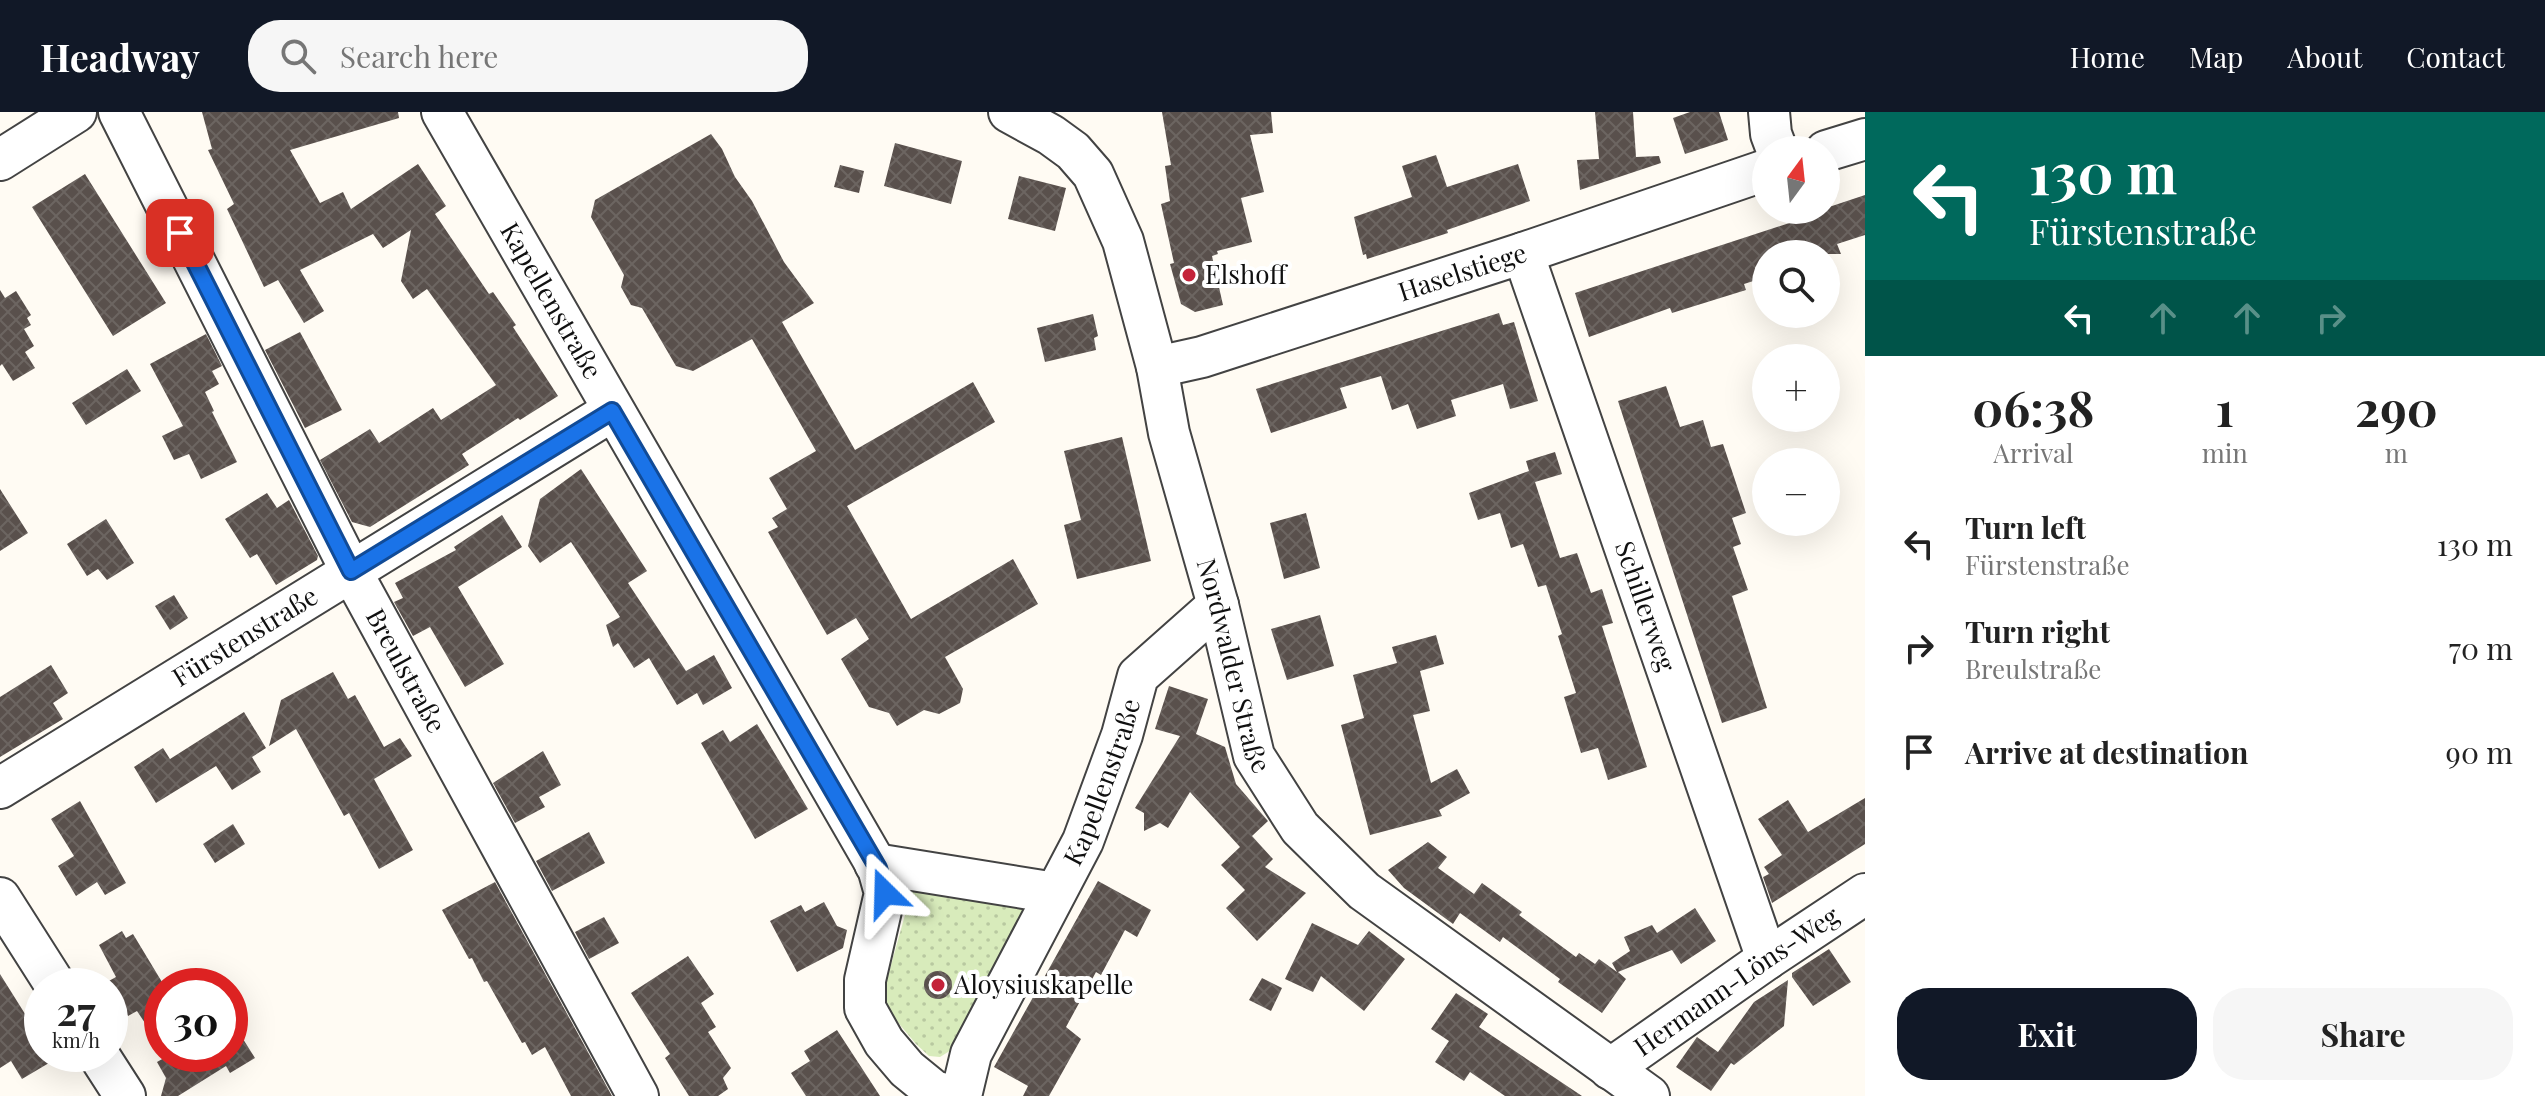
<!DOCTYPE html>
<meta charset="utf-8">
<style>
body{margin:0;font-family:"Playfair Display",serif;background:#f6f6f6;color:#222;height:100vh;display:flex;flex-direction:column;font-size:30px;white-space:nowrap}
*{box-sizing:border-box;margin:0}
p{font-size:26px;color:#767676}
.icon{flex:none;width:44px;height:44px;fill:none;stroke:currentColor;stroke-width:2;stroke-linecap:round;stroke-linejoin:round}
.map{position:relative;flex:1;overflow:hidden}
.sheet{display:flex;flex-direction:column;background:#fff;width:680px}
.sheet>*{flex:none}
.guide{background:#00695c;color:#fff;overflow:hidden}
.needle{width:52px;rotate:15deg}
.fabs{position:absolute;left:1752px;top:24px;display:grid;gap:16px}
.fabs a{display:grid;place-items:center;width:88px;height:88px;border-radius:50%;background:#fff;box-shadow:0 8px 32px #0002;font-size:40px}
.speed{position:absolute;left:24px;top:856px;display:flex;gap:16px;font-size:40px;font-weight:700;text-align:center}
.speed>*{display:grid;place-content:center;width:104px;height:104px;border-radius:50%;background:#fff;box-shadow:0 8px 32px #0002;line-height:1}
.speed small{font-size:20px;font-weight:400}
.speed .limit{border:12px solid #d22;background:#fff;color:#111}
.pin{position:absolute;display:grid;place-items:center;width:68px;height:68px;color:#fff;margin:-34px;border-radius:16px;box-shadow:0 4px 12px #0006}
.me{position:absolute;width:88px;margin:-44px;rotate:338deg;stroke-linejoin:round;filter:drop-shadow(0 0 6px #0008)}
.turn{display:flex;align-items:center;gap:28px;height:168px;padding:0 32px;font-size:36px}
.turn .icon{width:104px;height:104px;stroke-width:2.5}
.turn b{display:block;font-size:56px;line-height:68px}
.lanes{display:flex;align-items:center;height:76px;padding:0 32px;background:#0003;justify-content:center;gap:40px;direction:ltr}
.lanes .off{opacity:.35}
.eta{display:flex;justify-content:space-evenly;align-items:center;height:136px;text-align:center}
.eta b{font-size:48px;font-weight:700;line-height:56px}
.action{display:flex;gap:16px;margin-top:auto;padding:16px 32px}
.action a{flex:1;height:92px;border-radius:32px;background:#111827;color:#fff;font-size:32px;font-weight:700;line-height:92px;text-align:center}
.action a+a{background:#f6f6f6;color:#222}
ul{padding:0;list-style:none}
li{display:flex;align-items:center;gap:24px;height:104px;padding:0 32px}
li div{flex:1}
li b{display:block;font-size:30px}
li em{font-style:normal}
header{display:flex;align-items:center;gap:48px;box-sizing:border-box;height:112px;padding:0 40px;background:#111827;color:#fff}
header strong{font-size:38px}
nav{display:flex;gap:44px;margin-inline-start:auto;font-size:28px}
.search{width:560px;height:72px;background:#f6f6f6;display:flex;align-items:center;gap:20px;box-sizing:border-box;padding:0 28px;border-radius:32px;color:#767676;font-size:30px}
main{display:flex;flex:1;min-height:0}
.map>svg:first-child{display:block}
</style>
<header>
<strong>Headway</strong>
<div class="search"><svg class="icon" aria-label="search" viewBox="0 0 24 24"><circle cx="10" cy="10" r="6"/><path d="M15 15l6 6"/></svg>Search here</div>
<nav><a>Home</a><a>Map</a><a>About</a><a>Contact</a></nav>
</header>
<main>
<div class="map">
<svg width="1865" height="984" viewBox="0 0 1865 984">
<defs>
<pattern id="park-dots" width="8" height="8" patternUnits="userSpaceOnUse" patternTransform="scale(2)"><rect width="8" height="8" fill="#d8ebbb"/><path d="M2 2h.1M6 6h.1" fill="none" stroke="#b8c8a0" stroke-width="1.8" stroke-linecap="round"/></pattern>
<pattern id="building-cross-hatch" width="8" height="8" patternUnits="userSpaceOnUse" patternTransform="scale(2)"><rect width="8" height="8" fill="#59504c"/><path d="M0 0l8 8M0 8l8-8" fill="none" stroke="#6c6561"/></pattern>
</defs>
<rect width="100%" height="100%" fill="#fffbf3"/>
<path fill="url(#park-dots)" d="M913,774l124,24 -81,137 -16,10 -11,-1 -13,-12 -31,-37 -2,-13z"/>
<path fill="url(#building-cross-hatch)" d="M202,0h196l1,6 -109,32 30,53 23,-11 8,17 67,-45 28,42 -11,8 54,80 4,-2 23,33 -3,2 45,69 -38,24 -2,-2 -56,36 7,11 -99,62 -18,-5 -32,-62 50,-31 9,14 54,-35 8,12 55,-35 -69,-96 -14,10 -12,-18 10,-51 -28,18 -10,-14 -73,36 24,41 -20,12 -26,-43 -14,7 -37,-78 7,-5 -26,-54 4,-1z
M1162,0h109l2,21 -23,2 14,57 -23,6 11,44 -35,9 1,3 -6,2 11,49 -28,7 -14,-8 -11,-40 4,-1 -13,-59 9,-3 -5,-35 6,-1z
M1595,0h38l3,45 23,-1 2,7 -81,27 -3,-30 22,-1z
M1690,0h29l9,28 -43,14 -12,-36z
M711,22l11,15 13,28 17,24 32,61 30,41 -32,19 73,128 118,-68 22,40 -148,84 64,113 102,-60 25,45 -93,53 18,32 -3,14 -21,11 -15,-4 -27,16 -8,-13 -20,-6 -28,-48 28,-20 -13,-21 -29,17 -59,-103 10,-5 -6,-9 15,-9 -18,-31 47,-27 -64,-112 -59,32 -17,-5 -34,-58 -11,-3 -10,-18 3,-12 -33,-58 4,-17z
M895,31l67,18 -11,43 -67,-18z
M1436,43l11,32 71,-23 12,37 -83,29 1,3 -81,26 -1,-5 -3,1 -9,-38 58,-20 -10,-31z
M840,53l24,6 -5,22 -25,-6z
M85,62l81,129 -53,33 -81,-129z
M1019,64l47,12 -11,43 -47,-12z
M1865,83v40l-28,9 4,10h-75v23l-22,7 2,6 -74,23 -2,-5 -81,29 -14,-44 251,-82v-3z
M0,178l5,8 11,-7 15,24 -4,3 4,7 -7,4 10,17 -9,6 10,16 -22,13 -11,-17 -2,2z
M1499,201l4,12 11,-3 24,79 -28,8 -7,-25 -52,16 5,16 -39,13 -9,-25 -16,6 -11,-34 -41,12 7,20 -76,25 -15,-44z
M1093,202l5,22 -4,2 2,12 -51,12 -8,-34z
M300,220l42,78 -37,18 -40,-78z
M206,222l16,32 -10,5 7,13 -14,8 9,19 -2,1 25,50 -36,17 -12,-25 -15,6 -12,-24 21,-10 -33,-62z
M127,257l14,22 -55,34 -14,-22z
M1666,274l14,41 23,-7 8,27 12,-3 23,69 -14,5 9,26 -8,3 15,43 -16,6 35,112 -45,15 -104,-322z
M1122,325l29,124 -74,18 -13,-54 17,-5 -17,-69z
M1555,340l7,22 -27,8 25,76 17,-5 14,40 11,-4 11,34 -11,3 45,141 -39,13 -10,-32 -17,5 -17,-56 12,-4 -18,-57 4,-2 -16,-49 -8,2 -15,-43 -12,4 -11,-35 -22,7 -9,-27 60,-22 -3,-10z
M581,357l66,102 -19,12 58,88 28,-16 18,33 -29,17 -6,-12 -20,12 -28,-47 -15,10 -16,-25 -5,4 -7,-22 14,-8 -49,-75 -31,21 -12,-17 12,-47z
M0,377l28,44 -28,18z
M267,381l10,15 12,-8 29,56 -1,4 -41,25 -19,-31 -7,4 -25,-39z
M1306,401l14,55 -36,11 -14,-56z
M502,403l20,32 -64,40 46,77 -39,23 -35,-60 -17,9 -19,-34 9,-4 -8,-15 61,-33 -2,-3z
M106,407l28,44 -27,17 -9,-11 -11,7 -20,-32z
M174,483l14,23 -18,12 -15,-24z
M1320,503l14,51 -47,14 -16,-51z
M1436,523l8,29 -24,7 10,40 -17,4 18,68 26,-14 13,24 -31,17 3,6 -72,19 -29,-110 23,-7 -11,-43 44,-12 -5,-16z
M51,553l17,28 -15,10 10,16 -63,38v-60z
M333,560l15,27 7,-4 29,52 16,-9 12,18 -38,23 39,71 -34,19 -30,-56 -5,3 -48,-87 -27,17 12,-46z
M1169,574l39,13 -12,35 29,13 11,37 32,37 -16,15 21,23 -8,8 41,26 -49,48 -31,-33 19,-18 -24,-25 19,-18 -50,-55 -22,36 -8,-5 -16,8v-18l-9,-5 45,-72 -25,-7z
M244,600l22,36 -14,9 9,15 -29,18 -16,-24 -60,37 -22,-36 29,-19 7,11z
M757,612l51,85 -53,30 -54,-96 22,-13 7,12z
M543,639l18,34 -22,12 6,10 -30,16 -22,-40z
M1865,686v46l-93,59 -9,-26 6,-3 -5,-7 18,-12 -24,-36 30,-19 20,32z
M80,689l46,82 -21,12 -8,-13 -21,14 -18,-30 16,-10 -23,-37z
M233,712l12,20 -30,19 -12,-19z
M589,720l16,31 -53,28 -16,-30z
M1428,730l19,15 -9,11 36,26 8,-11 40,29 -3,3 57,42 3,-4 16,11 4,-5 18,13 -5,-9 18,-12 -6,-14 28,-12 5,8 38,-25 21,33 -35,23 -9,-14 -54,22 8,7 -24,34 -44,-31 2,-3 -57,-42 -3,5 -40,-29 -7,11 -49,-36 -16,-18z
M1098,769l53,29 -14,27 -12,-7 -24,45 -5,-3 -30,55 15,12 -32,57h-26l5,-10 -34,-19z
M495,770l117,214h-41l-26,-49 -13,8 -7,-13 -3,1 -35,-62 -3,1 -12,-24 -3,1 -27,-49z
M824,790l13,24 10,4 -4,18 -46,24 -27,-51 31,-16 4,7z
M604,805l15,26 -30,16 -14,-27z
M1312,811l46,22 11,-14 36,28 -41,52 -43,-35 -8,16 -28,-13z
M122,819l4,7 7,-4 29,48v31l-17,10 -8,-12 -9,5 -21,-34 9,-5 -17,-32z
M1829,837l22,33 -38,24 -21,-29v-4z
M688,844l26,38 -13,9 15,24 -8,5 23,36 -8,10 5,11 -10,7h-29l-24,-38 5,-4 -39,-61z
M924 873a14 14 0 1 1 28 0a14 14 0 1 1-28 0Z
M0,862l42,67v13h8l4,6 -32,19 -11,-18 -11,7z
M1262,866l20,10 -11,23 -22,-11z
M1788,868l-4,46 -50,39 -3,-2 -20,28 -35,-24 21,-30 21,15 36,-50z
M1456,881l32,21 -9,13 103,69h-77l-35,-24 -6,9 -29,-19 14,-21 -18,-12z
M837,918l43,66h-74l-15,-23 19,-12 -6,-10z
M243,927l12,19 -25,15 -4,-7 -48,30h-17l5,-18 -9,-16 14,-8h59v-7z"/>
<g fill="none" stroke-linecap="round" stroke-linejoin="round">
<defs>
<g id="minor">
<path id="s1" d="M119,0l232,459 287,525"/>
<path id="s2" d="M442,0l436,756 7,25 -20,87v28l19,34 23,27 27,22 17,5"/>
<path id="s3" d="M1009,0l42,23 22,16 20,23 30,67 34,126 12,66 49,172 36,151 46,72 64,63 285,205"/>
<path d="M1769,0l2,22 6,16"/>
<path d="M1826,39l39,-12"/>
<path d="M0,48l76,-48"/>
<path id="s4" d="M1523,141l244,706"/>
<path id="s5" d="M1157,255l45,-10 321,-104 243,-83"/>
<path id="s6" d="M0,676l612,-377"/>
<path d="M875,752l180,29"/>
<path d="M0,786l56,88"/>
<path d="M98,942l27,42"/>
<path id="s7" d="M1610,957l157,-110 98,-65"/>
<path id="s8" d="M961,984l10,-42 112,-213 39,-106 16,-59 80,-71"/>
</g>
</defs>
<use href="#minor" stroke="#434343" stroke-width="44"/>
<use href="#minor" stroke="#fff" stroke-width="40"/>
</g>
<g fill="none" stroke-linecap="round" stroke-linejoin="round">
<defs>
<path id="route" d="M180,121l171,338 261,-160 266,457 7,25"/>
</defs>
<use href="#route" stroke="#114b97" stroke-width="20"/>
<use href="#route" stroke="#1a73e8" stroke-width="14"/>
</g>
<g fill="#c4233a" stroke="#fff" stroke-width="3">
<circle cx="1189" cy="163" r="8"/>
<circle cx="938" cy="873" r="8"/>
</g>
<g text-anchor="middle" stroke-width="8" stroke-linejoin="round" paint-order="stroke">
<g font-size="26" fill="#101010" stroke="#fff">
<text dy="9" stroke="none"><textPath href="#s5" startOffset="320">Haselstiege</textPath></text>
<text dy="9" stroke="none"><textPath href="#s2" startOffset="218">Kapellenstraße</textPath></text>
<text dy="9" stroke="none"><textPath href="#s4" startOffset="374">Schillerweg</textPath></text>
<text dy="9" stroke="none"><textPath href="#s6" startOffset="288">Fürstenstraße</textPath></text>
<text dy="9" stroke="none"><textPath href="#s3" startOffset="618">Nordwalder Straße</textPath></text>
<text dy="9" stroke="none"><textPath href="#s1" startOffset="628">Breulstraße</textPath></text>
<text dy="9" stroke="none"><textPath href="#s8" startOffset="346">Kapellenstraße</textPath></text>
<text dy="9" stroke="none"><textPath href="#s7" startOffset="154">Hermann-Löns-Weg</textPath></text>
</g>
<g font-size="26" fill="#101010" stroke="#fff" text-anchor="start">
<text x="1205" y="172">Elshoff</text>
<text x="954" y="882">Aloysiuskapelle</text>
</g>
</g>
</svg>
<div class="fabs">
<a><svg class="needle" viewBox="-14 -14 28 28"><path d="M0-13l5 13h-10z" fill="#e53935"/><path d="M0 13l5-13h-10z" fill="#767676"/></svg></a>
<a><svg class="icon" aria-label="search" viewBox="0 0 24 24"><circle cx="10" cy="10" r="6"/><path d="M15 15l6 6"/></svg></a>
<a>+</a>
<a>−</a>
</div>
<div class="speed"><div>27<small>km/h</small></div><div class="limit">30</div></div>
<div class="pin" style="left:180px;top:121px;background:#d93025"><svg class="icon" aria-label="arrive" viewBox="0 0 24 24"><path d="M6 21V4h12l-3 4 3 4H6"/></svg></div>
<svg class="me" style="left:885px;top:781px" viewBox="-20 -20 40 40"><path d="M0-17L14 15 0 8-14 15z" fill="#1a73e8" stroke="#fff" stroke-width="4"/></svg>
</div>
<section class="sheet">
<div class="guide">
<div class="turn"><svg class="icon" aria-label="left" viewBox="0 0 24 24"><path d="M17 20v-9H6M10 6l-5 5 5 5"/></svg><div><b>130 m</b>Fürstenstraße</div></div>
<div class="lanes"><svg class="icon" aria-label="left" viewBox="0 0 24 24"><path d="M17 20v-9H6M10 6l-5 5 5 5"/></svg><svg class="icon off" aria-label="ahead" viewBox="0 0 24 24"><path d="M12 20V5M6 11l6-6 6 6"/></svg><svg class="icon off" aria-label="ahead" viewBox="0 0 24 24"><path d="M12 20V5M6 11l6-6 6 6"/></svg><svg class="icon off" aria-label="right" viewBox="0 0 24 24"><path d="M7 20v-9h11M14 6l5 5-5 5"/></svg></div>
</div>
<div class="eta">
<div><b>06:38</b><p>Arrival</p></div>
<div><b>1</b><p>min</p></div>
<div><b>290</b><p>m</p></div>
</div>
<ul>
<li><svg class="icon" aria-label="left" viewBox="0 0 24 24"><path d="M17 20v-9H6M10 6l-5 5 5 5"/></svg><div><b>Turn left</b><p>Fürstenstraße</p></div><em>130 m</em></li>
<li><svg class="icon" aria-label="right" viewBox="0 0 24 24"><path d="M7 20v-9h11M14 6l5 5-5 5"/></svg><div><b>Turn right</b><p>Breulstraße</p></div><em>70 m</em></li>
<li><svg class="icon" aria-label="arrive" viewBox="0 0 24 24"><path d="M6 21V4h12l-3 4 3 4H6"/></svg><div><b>Arrive at destination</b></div><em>90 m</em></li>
</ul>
<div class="action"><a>Exit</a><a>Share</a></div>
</section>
</main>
